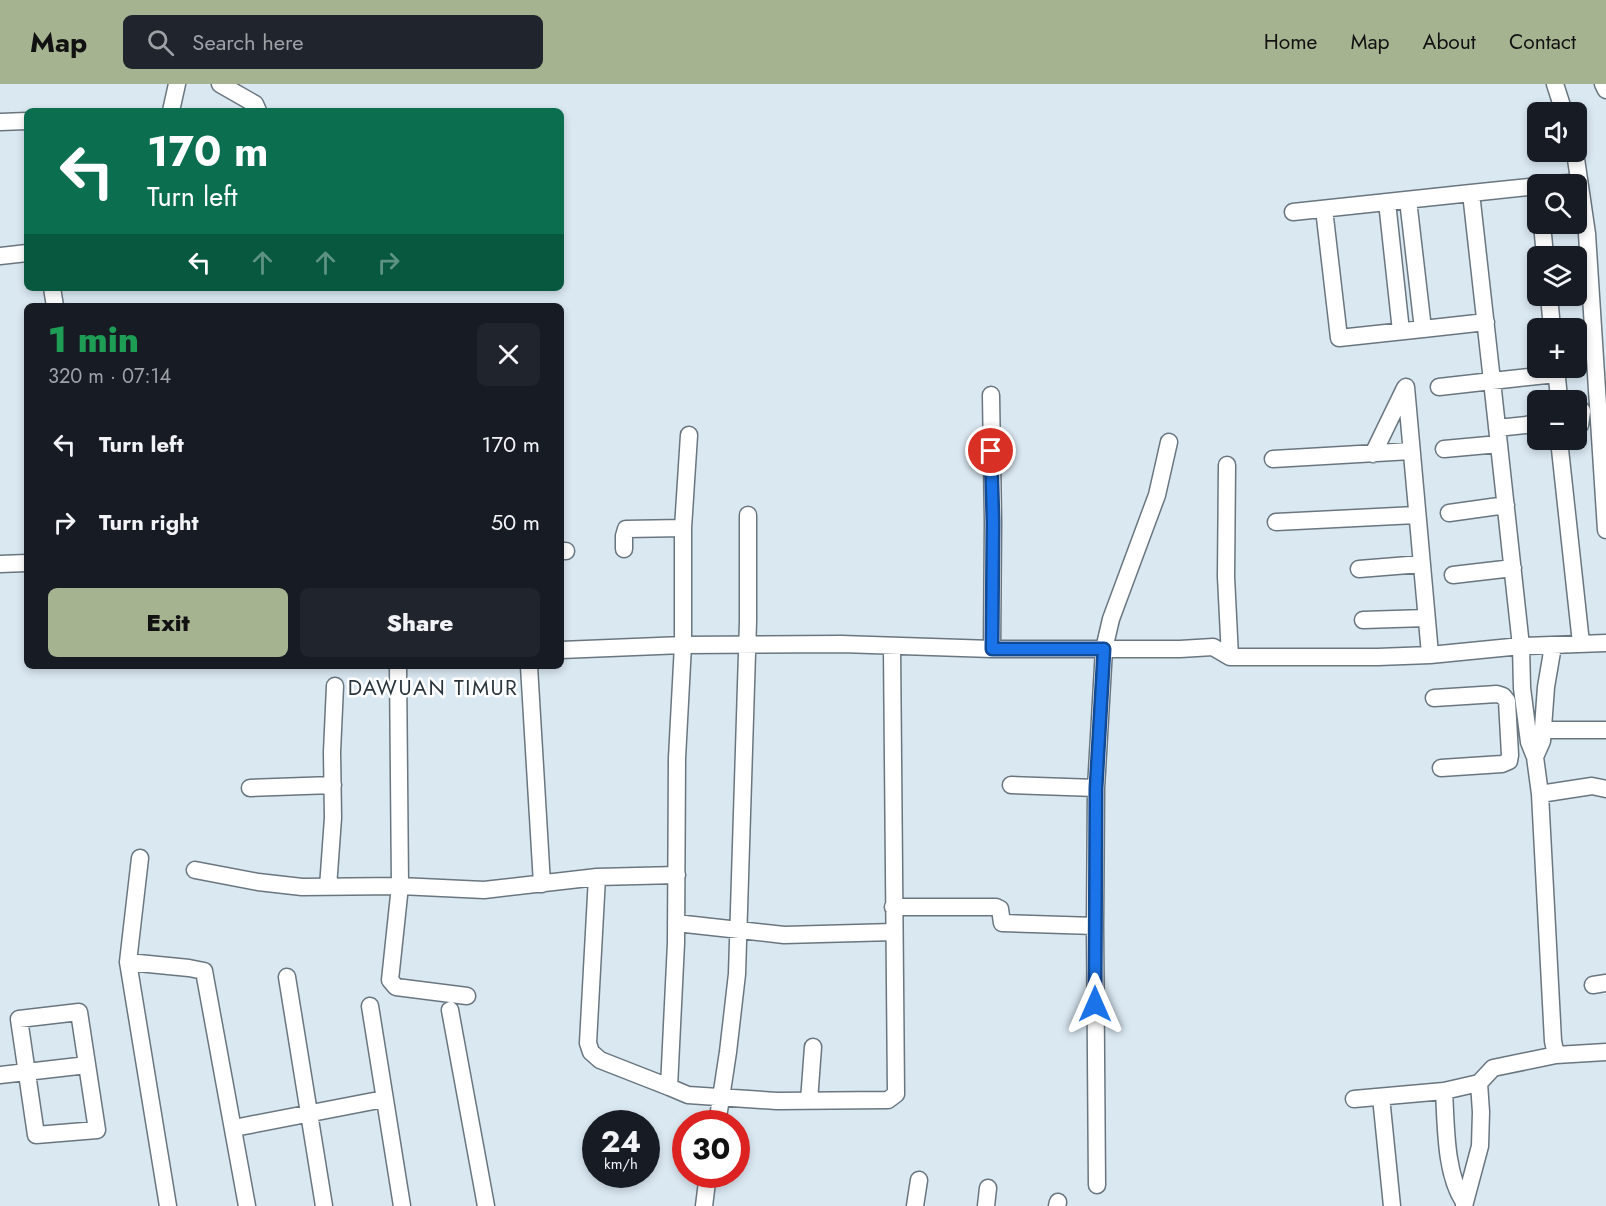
<!DOCTYPE html>
<meta charset="utf-8">
<style>
body{margin:0;font-family:Jost,sans-serif;background:#20242c;color:#f1f3f6;height:100vh;display:flex;flex-direction:column;font-size:22px;white-space:nowrap}
*{box-sizing:border-box;margin:0}
p{font-size:20px;color:#9ea1a6}
.icon{flex:none;width:33px;height:33px;fill:none;stroke:currentColor;stroke-width:2;stroke-linecap:round;stroke-linejoin:round}
.map{position:relative;flex:1;overflow:hidden}
.drawer{position:absolute;left:24px;top:219px;width:540px;height:366px;display:flex;flex-direction:column;background:#171b24;border-radius:9px;box-shadow:0 3px 9px #0003}
.drawer>*{flex:none}
.banner{position:absolute;left:24px;top:24px;width:540px;height:183px;border-radius:9px;box-shadow:0 3px 9px #0003;background:#0b6e4f;color:#fff;overflow:hidden}
.fabs{position:absolute;left:1527px;top:18px;display:grid;gap:12px}
.fabs a{display:grid;place-items:center;width:60px;height:60px;border-radius:9px;background:#171b24;box-shadow:0 3px 9px #0003;font-size:30px}
.speed{position:absolute;left:582px;top:1026px;display:flex;gap:12px;font-size:30px;font-weight:700;text-align:center}
.speed>*{display:grid;place-content:center;width:78px;height:78px;border-radius:50%;background:#171b24;box-shadow:0 3px 9px #0003;line-height:1}
.speed small{font-size:15px;font-weight:400}
.speed .limit{border:9px solid #d22;background:#fff;color:#111}
.pin{position:absolute;display:grid;place-items:center;width:51px;height:51px;color:#fff;margin:-26px;border:3px solid #fff;border-radius:50%;box-shadow:0 2px 6px #0007}
.me{position:absolute;width:66px;margin:-33px;rotate:0deg;stroke-linejoin:round;filter:drop-shadow(0 0 4px #0008)}
.turn{display:flex;align-items:center;gap:21px;height:126px;padding:0 24px;font-size:27px}
.turn .icon{width:78px;height:78px;stroke-width:2.5}
.turn b{display:block;font-size:42px;line-height:51px}
.lanes{display:flex;align-items:center;height:57px;padding:0 24px;background:#0003;justify-content:center;gap:30px;direction:ltr}
.lanes .off{opacity:.35}
.round{display:grid;place-items:center;flex:none;width:63px;height:63px;border-radius:9px;background:#20242c}
.head{display:flex;align-items:center;justify-content:space-between;height:102px;padding:0 24px}
h1{font-size:36px;font-weight:800;line-height:45px;color:#1e9e55}
.button{display:flex;gap:12px;margin-top:auto;padding:12px 24px}
.button a{flex:1;height:69px;border-radius:9px;background:#a6b391;color:#111;font-size:24px;font-weight:800;line-height:69px;text-align:center}
.button a+a{background:#20242c;color:#f1f3f6}
ul{padding:0;list-style:none}
li{display:flex;align-items:center;gap:18px;height:78px;padding:0 24px}
li div{flex:1}
li b{display:block;font-size:22px}
li em{font-style:normal}
header{display:flex;align-items:center;gap:36px;box-sizing:border-box;height:84px;padding:0 30px;background:#a6b391;color:#111}
header strong{font-size:28px}
nav{display:flex;gap:33px;margin-inline-start:auto;font-size:21px}
.search{width:420px;height:54px;background:#20242c;display:flex;align-items:center;gap:15px;box-sizing:border-box;padding:0 21px;border-radius:9px;color:#9ea1a6;font-size:22px}
.map>svg:first-child{display:block}
</style>
<header>
<strong>Map</strong>
<div class="search"><svg class="icon" aria-label="search" viewBox="0 0 24 24"><circle cx="10" cy="10" r="6"/><path d="M15 15l6 6"/></svg>Search here</div>
<nav><a>Home</a><a>Map</a><a>About</a><a>Contact</a></nav>
</header>
<div class="map">
<svg width="1606" height="1122" viewBox="0 0 1606 1122">
<rect width="100%" height="100%" fill="#dae8f2"/>
<g fill="none" stroke-linecap="round" stroke-linejoin="round">
<defs>
<path id="minor" d="M220,0l35,20 3,7
M1555,0l9,28
M1603,0l3,6
M171,27l6,-27
M0,38l27,-1
M1575,68l12,82 19,296
M1552,100l17,-1
M1471,109l67,-7
M1387,118l14,129
M1324,125l15,129 84,-9 -15,-129
M1293,128l178,-19 21,188 -53,6
M1542,140l3,32
M0,172l27,-3
M52,204l3,18
M1549,212l3,32
M1423,245l63,-7
M1556,284l3,30
M1556,290l-64,7 29,265 1,42 7,54 6,15 5,37 13,247 3,14 50,-3
M1406,303l24,267
M991,311l2,127 -1,127
M1576,320l6,7 -2,14 -4,3
M1497,344l38,-4
M689,351l-6,93v117l-6,113 -1,185 -7,144 19,8 89,6 111,-1 8,-6 -4,-447
M1559,356l22,203
M1444,365l55,-5
M1373,370l32,-66
M1273,375l138,-8
M1227,381l-1,112 4,80
M1449,429l57,-8
M1276,438l140,-7
M624,465v-13l2,-7 57,-1
M561,467h5
M0,480l27,-1
M1359,485l62,-5
M1453,491l60,-7
M1363,536l63,-2
M561,566l122,-5 158,-1 151,5h188l33,-2 17,10h148l52,-2 91,-9 85,-3
M398,582l2,220 -10,94 6,7 71,9
M529,582l13,218
M1434,614l63,-4 6,2 4,5 3,54 -1,6 -7,3 -61,4
M1542,646h64
M1535,673l7,-16 4,-54 7,-41
M1011,701l85,3
M250,704l83,-3
M1540,710l52,-8 14,3
M140,774l-12,104 40,244
M195,786l63,12 44,5 98,-1 84,4 113,-13 80,-2
M597,793l-9,166 3,9 9,8 69,27
M328,803l5,-69 -1,-66 3,-66
M893,823h103l4,2 2,14 93,3
M676,839l108,12 110,-3
M128,878l61,6 15,3 43,235
M287,893l37,229
M1593,901l13,-2
M370,922l32,200
M450,926l36,196
M79,928l18,118 -61,5 -17,-116z
M0,991l87,-10
M1444,1007c2,34 1,83 20,111
M1381,1013l11,109
M1354,1015l90,-8 35,-8 14,-15 63,-13
M809,1017l4,-54
M717,1040l11,-72 9,-78 11,-353v-106
M234,1044l150,-29
M1097,1101l-2,-259 1,-138 8,-139 7,-30 46,-124 12,-53
M704,1122l4,-32
M915,1122l4,-26
M986,1122l2,-18
M1057,1122l1,-4
M1464,1122l16,-60 1,-34 -2,-29"/>
</defs>
<use href="#minor" stroke="#69767f" stroke-width="19"/>
<use href="#minor" stroke="#fff" stroke-width="16"/>
</g>
<g fill="none" stroke-linecap="round" stroke-linejoin="round">
<defs>
<path id="route" d="M991,367l2,71 -1,127h112l-8,139 -1,216"/>
</defs>
<use href="#route" stroke="#114b97" stroke-width="15"/>
<use href="#route" stroke="#1a73e8" stroke-width="10"/>
</g>
<g text-anchor="middle" stroke-width="5" stroke-linejoin="round" paint-order="stroke">
<g font-size="21" letter-spacing="1.5" fill="#2b363e" stroke="#fff">
<text x="433" y="611">DAWUAN TIMUR</text>
</g>
</g>
</svg>
<div class="fabs">
<a><svg class="icon" aria-label="sound" viewBox="0 0 24 24"><path d="M4 9h4l5-4v14l-5-4H4zM17 9q2 3 0 6"/></svg></a>
<a><svg class="icon" aria-label="search" viewBox="0 0 24 24"><circle cx="10" cy="10" r="6"/><path d="M15 15l6 6"/></svg></a>
<a><svg class="icon" aria-label="layers" viewBox="0 0 24 24"><path d="M12 4l9 5-9 5-9-5zM3 14l9 5 9-5"/></svg></a>
<a>+</a>
<a>−</a>
</div>
<div class="speed"><div>24<small>km/h</small></div><div class="limit">30</div></div>
<div class="pin" style="left:991px;top:367px;background:#d93025"><svg class="icon" aria-label="arrive" viewBox="0 0 24 24"><path d="M6 21V4h12l-3 4 3 4H6"/></svg></div>
<svg class="me" style="left:1095px;top:920px" viewBox="-20 -20 40 40"><path d="M0-17L14 15 0 8-14 15z" fill="#1a73e8" stroke="#fff" stroke-width="4"/></svg>
<div class="banner">
<div class="turn"><svg class="icon" aria-label="left" viewBox="0 0 24 24"><path d="M17 20v-9H6M10 6l-5 5 5 5"/></svg><div><b>170 m</b>Turn left</div></div>
<div class="lanes"><svg class="icon" aria-label="left" viewBox="0 0 24 24"><path d="M17 20v-9H6M10 6l-5 5 5 5"/></svg><svg class="icon off" aria-label="ahead" viewBox="0 0 24 24"><path d="M12 20V5M6 11l6-6 6 6"/></svg><svg class="icon off" aria-label="ahead" viewBox="0 0 24 24"><path d="M12 20V5M6 11l6-6 6 6"/></svg><svg class="icon off" aria-label="right" viewBox="0 0 24 24"><path d="M7 20v-9h11M14 6l5 5-5 5"/></svg></div>
</div>
<section class="drawer">
<div class="head"><div><h1>1 min</h1><p>320 m · 07:14</p></div><a class="round"><svg class="icon" aria-label="close" viewBox="0 0 24 24"><path d="M6 6l12 12M18 6L6 18"/></svg></a></div>
<ul>
<li><svg class="icon" aria-label="left" viewBox="0 0 24 24"><path d="M17 20v-9H6M10 6l-5 5 5 5"/></svg><div><b>Turn left</b></div><em>170 m</em></li>
<li><svg class="icon" aria-label="right" viewBox="0 0 24 24"><path d="M7 20v-9h11M14 6l5 5-5 5"/></svg><div><b>Turn right</b></div><em>50 m</em></li>
</ul>
<div class="button"><a>Exit</a><a>Share</a></div>
</section>
</div>
